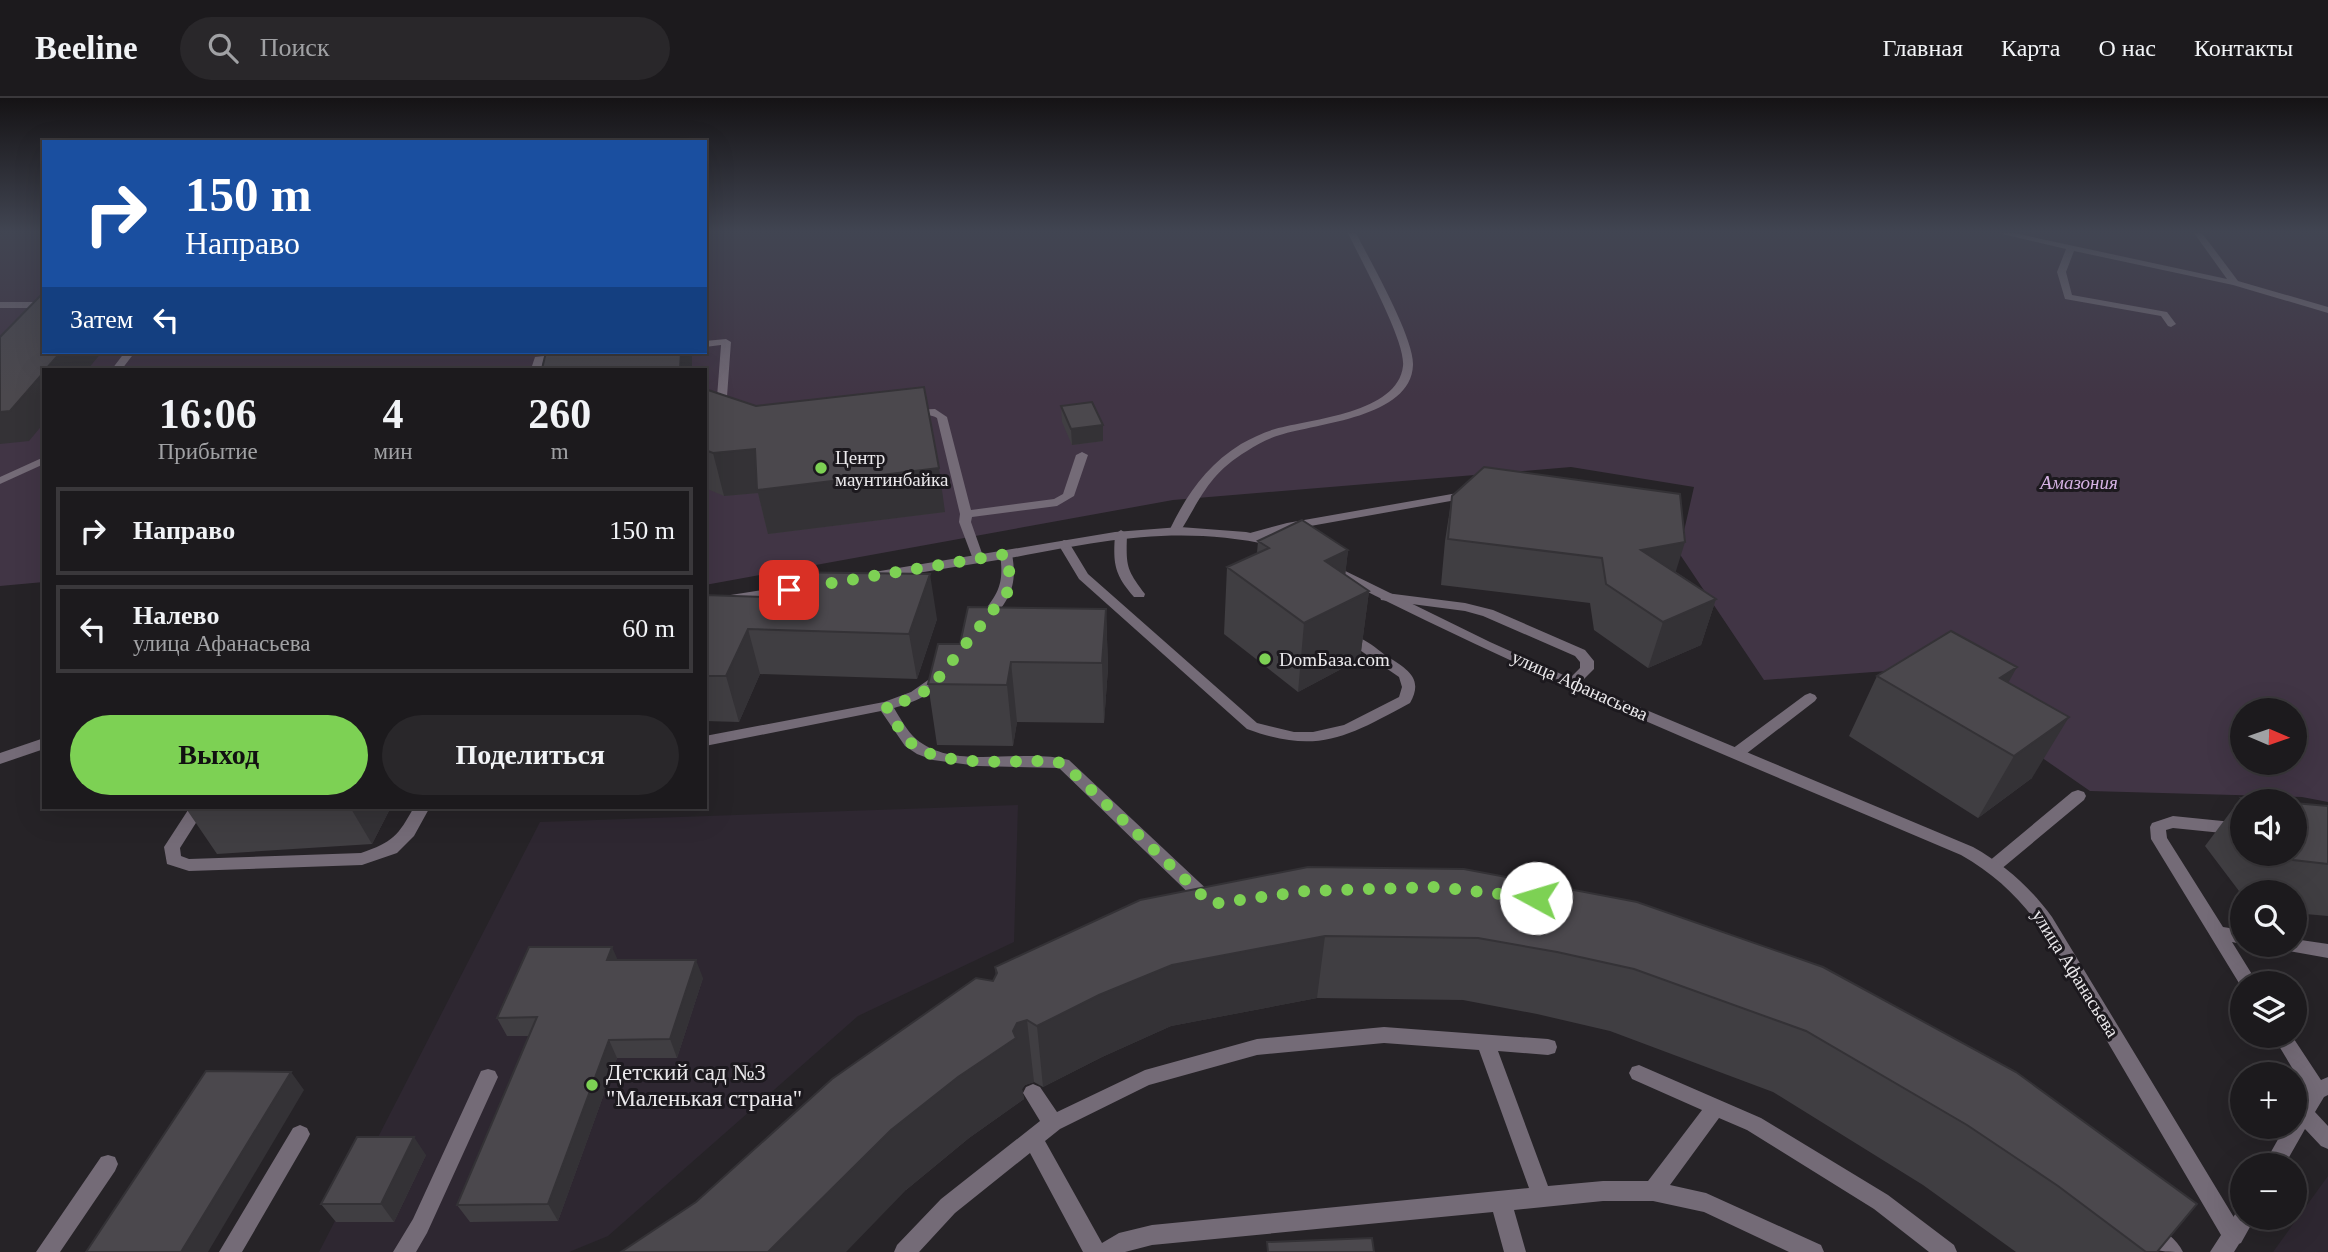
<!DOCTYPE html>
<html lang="ru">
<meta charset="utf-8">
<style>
body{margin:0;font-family:"Times New Roman",serif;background:#29272a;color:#f1f3f6;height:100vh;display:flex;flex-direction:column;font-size:26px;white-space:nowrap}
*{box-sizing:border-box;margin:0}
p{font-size:23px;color:#a0a1a4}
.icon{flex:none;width:38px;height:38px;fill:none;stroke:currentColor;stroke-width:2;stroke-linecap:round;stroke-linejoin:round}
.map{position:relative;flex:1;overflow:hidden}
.drawer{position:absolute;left:42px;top:270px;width:665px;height:441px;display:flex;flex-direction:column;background:#1c1a1d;border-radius:0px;box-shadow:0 7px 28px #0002,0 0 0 2px #3a383b}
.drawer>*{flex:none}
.guide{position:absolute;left:42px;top:42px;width:665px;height:214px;border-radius:0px;box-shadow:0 7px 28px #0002,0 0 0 2px #3a383b;background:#1a4fa0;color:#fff;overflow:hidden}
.needle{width:46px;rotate:92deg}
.controls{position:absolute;left:2230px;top:600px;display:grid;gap:14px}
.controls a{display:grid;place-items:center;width:77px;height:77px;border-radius:50%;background:#1c1a1d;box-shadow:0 7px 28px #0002,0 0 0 2px #3a383b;font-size:35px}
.pin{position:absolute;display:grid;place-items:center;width:60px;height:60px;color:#fff;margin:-30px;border-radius:14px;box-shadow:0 4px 10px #0006}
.me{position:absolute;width:77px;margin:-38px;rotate:276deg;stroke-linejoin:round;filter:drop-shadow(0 0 5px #0008)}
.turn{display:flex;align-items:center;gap:24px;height:147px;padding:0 28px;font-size:32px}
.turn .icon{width:91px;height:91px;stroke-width:2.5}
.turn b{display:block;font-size:49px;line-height:60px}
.then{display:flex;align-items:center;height:66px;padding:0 28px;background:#0003;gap:14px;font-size:26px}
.eta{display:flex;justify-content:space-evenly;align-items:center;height:119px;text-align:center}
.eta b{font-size:42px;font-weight:800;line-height:49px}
.button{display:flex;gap:14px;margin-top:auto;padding:14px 28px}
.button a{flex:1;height:80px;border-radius:42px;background:#7dd154;color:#111;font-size:28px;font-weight:800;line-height:80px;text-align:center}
.button a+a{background:#29272a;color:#f1f3f6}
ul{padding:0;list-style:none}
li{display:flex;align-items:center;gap:21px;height:88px;margin:0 14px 10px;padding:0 14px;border:4px solid #3a383b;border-radius:0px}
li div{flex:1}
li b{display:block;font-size:26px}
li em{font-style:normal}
header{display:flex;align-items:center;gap:42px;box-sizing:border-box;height:98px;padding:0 35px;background:#1c1a1d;border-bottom:2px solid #3a383b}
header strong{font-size:33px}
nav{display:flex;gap:38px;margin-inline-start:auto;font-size:24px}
.search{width:490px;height:63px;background:#29272a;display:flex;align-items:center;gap:18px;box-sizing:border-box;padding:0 24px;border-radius:38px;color:#a0a1a4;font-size:26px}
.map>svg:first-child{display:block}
</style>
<header>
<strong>Beeline</strong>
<div class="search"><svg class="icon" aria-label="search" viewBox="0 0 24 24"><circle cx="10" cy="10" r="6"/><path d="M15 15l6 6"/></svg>Поиск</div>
<nav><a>Главная</a><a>Карта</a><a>О нас</a><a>Контакты</a></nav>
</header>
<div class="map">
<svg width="2328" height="1154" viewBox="0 0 2328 1154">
<rect width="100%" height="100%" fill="#262327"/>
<path fill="#2e2731" d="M1018,707l-4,137 -156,74 -250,220 -39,16h-250l221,-430z
M2328,1078v76h-55z"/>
<path fill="#413545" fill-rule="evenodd" d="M2,135h42v119h661v-119h1623v569l-26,-5 -212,-6 -176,-122 -150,11 -85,-127 15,-66 -123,-20 -398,33 -468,85v-216h-661v213l-44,4v-351zM2242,612h52v53h-52z"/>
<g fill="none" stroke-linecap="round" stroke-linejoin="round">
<path fill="#746b77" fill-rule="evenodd" d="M1348,135h8c14,28 58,104 57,132 -2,53 -96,58 -133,70 -11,3 -23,9 -33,16 -38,23 -45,45 -67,81h-8l-2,-3c17,-35 37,-64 71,-85 11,-6 23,-12 34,-15 36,-10 123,-16 128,-63 3,-25 -43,-107 -55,-133z
M1998,135h16l213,46 -33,-46h8l36,48 90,26v6l-95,-28 -159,-34 -8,21 6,23 95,17 9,12 -5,3 -3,-1 -7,-10 -96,-17 -8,-27 9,-23z
M0,204h38l5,3 -13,11 -5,-3 5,-5h-30z
M726,241l5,3 -5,68 -5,3 -5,-3 5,-65 -16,2v-6z
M125,254h10l-13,17h-10z
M563,256l5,3 -1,2 -24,3 -2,7h-10l4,-12z
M935,311l12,8 24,93 83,-11 9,-5 13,-39 6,-3 6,3 -14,41 -17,10 -85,11 -1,5 13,37 -2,3h-8l-15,-40 1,-8 -23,-96c-9,-6 -22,2 -30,-5l5,-3z
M44,359v7l-44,20v-7z
M1469,393l6,4 -2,2 -185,33 -34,10 -6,-4 2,-3 37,-10z
M1121,432l6,4c-1,32 -1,35 18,60l-1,3h-10c-20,-23 -21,-33 -19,-63z
M1064,442l4,1 20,33 169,149 37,9h19l31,-7 55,-28 3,-10 -3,-10 -48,-33 -2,-3 7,-4c11,3 20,11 29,18 20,13 40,22 25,48 -63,34 -92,52 -163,26l-168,-150 -21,-35z
M1006,452l6,4c6,33 -3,45 -23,70h-10l-2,-3c19,-26 28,-33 23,-67z
M1386,495l79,10 28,7 92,40 9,11v8l-17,17h-10l-2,-3 15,-15v-6l-5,-6 -92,-40 -18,-5 -84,-11 -1,-3 1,-3z
M941,573l7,4c-14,19 -33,27 -54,33 6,10 13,23 22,31 39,33 107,8 153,21l145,136 2,5 -2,5 -6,2 -6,-2 -143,-138 -81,-2 -45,-6 -16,-6 -12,-8 -24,-35 -176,35v-10l179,-34 27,-10z
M1810,595l5,2 2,3 -2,3 -73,56h-10l-3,-4 3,-4 73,-54z
M2078,692l6,2 2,4 -2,4 -84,70 -6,2 -6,-2 -2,-4 2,-4 84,-70z
M190,709h16l-26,41 1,8 8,3 172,-6c32,-11 37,-17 53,-46h16l-16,29 -17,17 -35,12 -173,6 -22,-7 -3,-17z
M2173,718l69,7v12l-69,-7 -7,2 1,8 56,89 19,3v14l-10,-2 26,42h-16v4l-91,-149 -1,-12 2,-4z
M2294,841l34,5v14l-45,-8 -3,-5h14z
M1384,929l164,12 7,2 2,6 -2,6 -7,2 -50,-4 50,135 55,-5h45l54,-71 -70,-31 -3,-6 3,-6 7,-2 122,53 127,77 66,50 3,7h-28l-55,-43 -127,-79 -28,-12 -49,67 36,8 115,52 3,7h-35l-85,-40 -51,-11h-50l-89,9 12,42h-22l-11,-40 -341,33 -27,7h-42l-53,-99 -75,60 -36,39h-25l3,-7 44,-46 99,-78 -17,-28 3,-6 7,-3 7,3 17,25 88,-42 112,-31zM1384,945l95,7 50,138 -377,37 -33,8 -17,10 -57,-102 15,-12 89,-44 108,-30z
M2273,938h19l29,44 7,-3v18l-4,2 -9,15 13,14v23l-7,-3 -16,-17 -21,37h-21l22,-39h9v-16l12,-20z
M488,971l7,2 3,6 -71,156 -11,19h-23l20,-33 68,-148z
M300,1027l7,3 3,6 -3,6 -65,112h-23l74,-124z
M108,1057l7,2 3,7 -3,7 -55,81h-24l65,-95z
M2242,1111v9h13l-14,25 -8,3 -8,-3 -3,-7 15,-25z
M2149,1125c13,5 28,16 34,29 -20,0 -36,0 -45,-19l4,-7z"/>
<path fill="#746b77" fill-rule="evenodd" d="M1180,429l66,5 37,8 2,3 -6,4c-99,-23 -172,-7 -269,11 -47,8 -95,15 -142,23l-6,-4 6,-4 247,-41z
M1329,465l161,79 80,36 403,169c32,18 57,40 79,70l189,312 3,7 -10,16h-24l11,-17 -181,-308c-22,-31 -46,-53 -79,-72 -214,-91 -430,-178 -636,-285l-2,-3z
M782,489l6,4 -1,3 -82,13v-8z
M44,640v11l-44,15v-11z"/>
</g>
<path fill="#403e42" d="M705,291l240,123 -177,22 -10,-41 -34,3 -19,-8z
M1061,308l42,19v16l-31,4 -10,-23z
M1452,398l224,76 40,27 -15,46 -53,23 -54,-38 -4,-27 -149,-18 4,-44z
M1258,443l90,9 -3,25 24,16 -9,68 -62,33 -74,-58 3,-67 30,-14z
M705,497l59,2 173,22 -20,60 -157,-5 -21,48 -34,-1z
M1106,511l2,59 -4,55 -87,-1 -4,24 -76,-1 -9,-61 32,-40z
M1877,578l132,7 23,95 -54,40 -129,-82z
M2241,700l39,4h-38v52h52l34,-48v110l-34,-3v-21h-52v3l-37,-49z
M185,709h206l-19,37 -155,10z
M1637,804l520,350h-141l-93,-67 -150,-93 -163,-61 -73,-17 -74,-14 -146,-2 -146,28 -69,31 -59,30 -9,-5 -9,3 -3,4 2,10 -55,39 -63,52 -210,12 297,-221 3,-5 -1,-9z
M618,862l85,18 -26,80h-60l-59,163 -88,1 -13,-17 72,-169h-22l-10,-18z
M426,1057l-32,67h-58l-15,-18z"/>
<path fill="#343236" d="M61,254h41l-14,17h-42z
M681,254h11v17h-12z
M44,274v51l-15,18 -29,3v-32z
M1103,327v16l-31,4 -1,-16z
M755,351l184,19 6,44 -177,22 -10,-41 -34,3 -11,-43z
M1685,444l-14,45 -30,-37z
M1348,452l-6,54 27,-13 -9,68 -62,33 6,-69 21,-62z
M930,476l7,45 -20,60 -8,-45z
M1716,501l-15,46 -53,23 15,-46z
M1106,511l2,59 -4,55 -2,-60z
M748,531l12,45 -21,48 -13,-46z
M1011,564l6,60 -4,24 -6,-61z
M2017,569l-33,60 16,-49z
M2069,619l-37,61 -54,40 36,-62z
M350,709h41l-19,37z
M1325,838l-8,62 -146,28 -69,31 -59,30 -6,-61 62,-31 73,-30z
M612,849l8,18 -13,-5z
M696,862l7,18 -26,80 -7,-19z
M1027,922l7,62 -9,3 -3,4 2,10 -55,39 -63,52 -60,62h-78l123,-122 122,-99 4,-8z
M609,942l8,18 -59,163 -10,-17z
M291,974l13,18 -96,162h-27z
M414,1039l12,18 -32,67 -13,-18z"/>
<path fill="#4b484d" stroke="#343236" stroke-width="2" d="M44,194v60h17l-15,17h-2v3l-34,39 -10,1v-75z
M546,254h135l-1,17h-138z
M924,289l15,81 -182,22 -2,-41 -42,4 -8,-3v-61l51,17z
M1092,304l11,23 -32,4 -10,-23z
M1484,369l196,27 5,48 -44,8 75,49 -53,23 -57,-38 -4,-26 -154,-19 4,-43z
M1302,422l46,30 -23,11 44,30 -65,32 -77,-56 42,-19 -11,-7z
M776,474l154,2 -21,60 -161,-5 -22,47h-21v-81l59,2z
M968,509l138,2 -4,54 -91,-1 -4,23 -79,-1 10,-40h22z
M1951,533l66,36 -17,11 69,39 -55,39 -137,-80z
M2241,700l39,4h-35z
M2294,705l34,3v58l-35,-4 -5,-6h6z
M1308,769l156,2 173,33 186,65 193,105 181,132 -40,48h-11l-88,-66 -91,-61 -161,-94 -172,-62 -77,-17 -79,-14 -153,-2 -153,29 -73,30 -62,31 -10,-6 -10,3 -4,8 3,7 -58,39 -67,53 -123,122h-147l75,-50 136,-123 144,-101 17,3 4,-8 -2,-6 145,-67z
M529,849h83l-5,13h89l-26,79 -61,1 -61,164 -91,1 80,-188 -40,1z
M206,973l85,1 -110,180h-95z
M357,1039h57l-33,67h-60z
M1372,1140l2,14h-106l-1,-10z"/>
<linearGradient id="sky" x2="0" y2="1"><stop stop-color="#151315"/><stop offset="0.45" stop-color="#414552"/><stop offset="1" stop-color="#414552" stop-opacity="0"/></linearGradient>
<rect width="2328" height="297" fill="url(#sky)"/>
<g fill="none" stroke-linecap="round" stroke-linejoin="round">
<path stroke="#7dd154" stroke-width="12" stroke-dasharray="0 21.6" d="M789,492l217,-36 4,22 -3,17 -76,94 -17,11 -28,8c7,11 14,27 24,36 26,27 107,18 144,19l10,3 147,140 95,-13 130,-4 100,11"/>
</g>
<g fill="#7dd154" stroke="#1c191e" stroke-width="2.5">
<circle cx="821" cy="370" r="7"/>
<circle cx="1265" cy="561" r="7"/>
<circle cx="592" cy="987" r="7"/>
</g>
<g text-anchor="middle" stroke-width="6" stroke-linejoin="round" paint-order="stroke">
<g font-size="19" fill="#ebe9ec" stroke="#1c191e" text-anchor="start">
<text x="835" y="366">Центр<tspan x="835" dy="22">маунтинбайка</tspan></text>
<text x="1279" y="568">DomБаза.com</text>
</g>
<g font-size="19" font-style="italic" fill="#d5b2e3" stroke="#1c191e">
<text x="2079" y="391">Амазония</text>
</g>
<g font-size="19" fill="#ebe9ec" stroke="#1c191e">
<text transform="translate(1580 587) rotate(24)" y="7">улица Афанасьева</text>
<text transform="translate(2076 875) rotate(58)" y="7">улица Афанасьева</text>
</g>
<g font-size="23" fill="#ebe9ec" stroke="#1c191e" text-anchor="start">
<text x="606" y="982">Детский сад №3<tspan x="606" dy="26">"Маленькая страна"</tspan></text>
</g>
</g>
</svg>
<div class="controls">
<a><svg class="needle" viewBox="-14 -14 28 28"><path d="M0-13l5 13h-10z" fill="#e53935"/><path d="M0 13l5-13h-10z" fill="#a0a1a4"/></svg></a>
<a><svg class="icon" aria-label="sound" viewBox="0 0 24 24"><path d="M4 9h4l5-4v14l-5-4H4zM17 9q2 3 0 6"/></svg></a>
<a><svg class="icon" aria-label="search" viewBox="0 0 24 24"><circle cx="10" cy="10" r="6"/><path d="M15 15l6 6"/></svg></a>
<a><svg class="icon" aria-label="layers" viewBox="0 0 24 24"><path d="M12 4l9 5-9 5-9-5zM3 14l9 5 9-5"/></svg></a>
<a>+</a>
<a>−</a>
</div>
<div class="pin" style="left:789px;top:492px;background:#d93025"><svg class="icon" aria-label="arrive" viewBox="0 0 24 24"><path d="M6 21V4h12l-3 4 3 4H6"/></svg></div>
<svg class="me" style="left:1536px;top:800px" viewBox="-20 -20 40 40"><circle r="19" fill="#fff"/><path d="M0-13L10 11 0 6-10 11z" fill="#7dd154"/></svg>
<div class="guide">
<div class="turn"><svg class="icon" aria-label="right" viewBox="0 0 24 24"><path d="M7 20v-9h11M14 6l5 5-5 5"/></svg><div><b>150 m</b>Направо</div></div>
<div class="then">Затем<svg class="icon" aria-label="left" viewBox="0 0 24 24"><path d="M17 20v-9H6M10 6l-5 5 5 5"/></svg></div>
</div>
<section class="drawer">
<div class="eta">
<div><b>16:06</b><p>Прибытие</p></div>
<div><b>4</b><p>мин</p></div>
<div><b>260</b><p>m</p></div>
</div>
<ul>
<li><svg class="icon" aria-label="right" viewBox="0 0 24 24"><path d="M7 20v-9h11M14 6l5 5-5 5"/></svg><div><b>Направо</b></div><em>150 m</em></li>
<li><svg class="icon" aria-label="left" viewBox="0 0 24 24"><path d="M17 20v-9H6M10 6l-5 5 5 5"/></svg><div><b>Налево</b><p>улица Афанасьева</p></div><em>60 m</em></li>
</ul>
<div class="button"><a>Выход</a><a>Поделиться</a></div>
</section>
</div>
